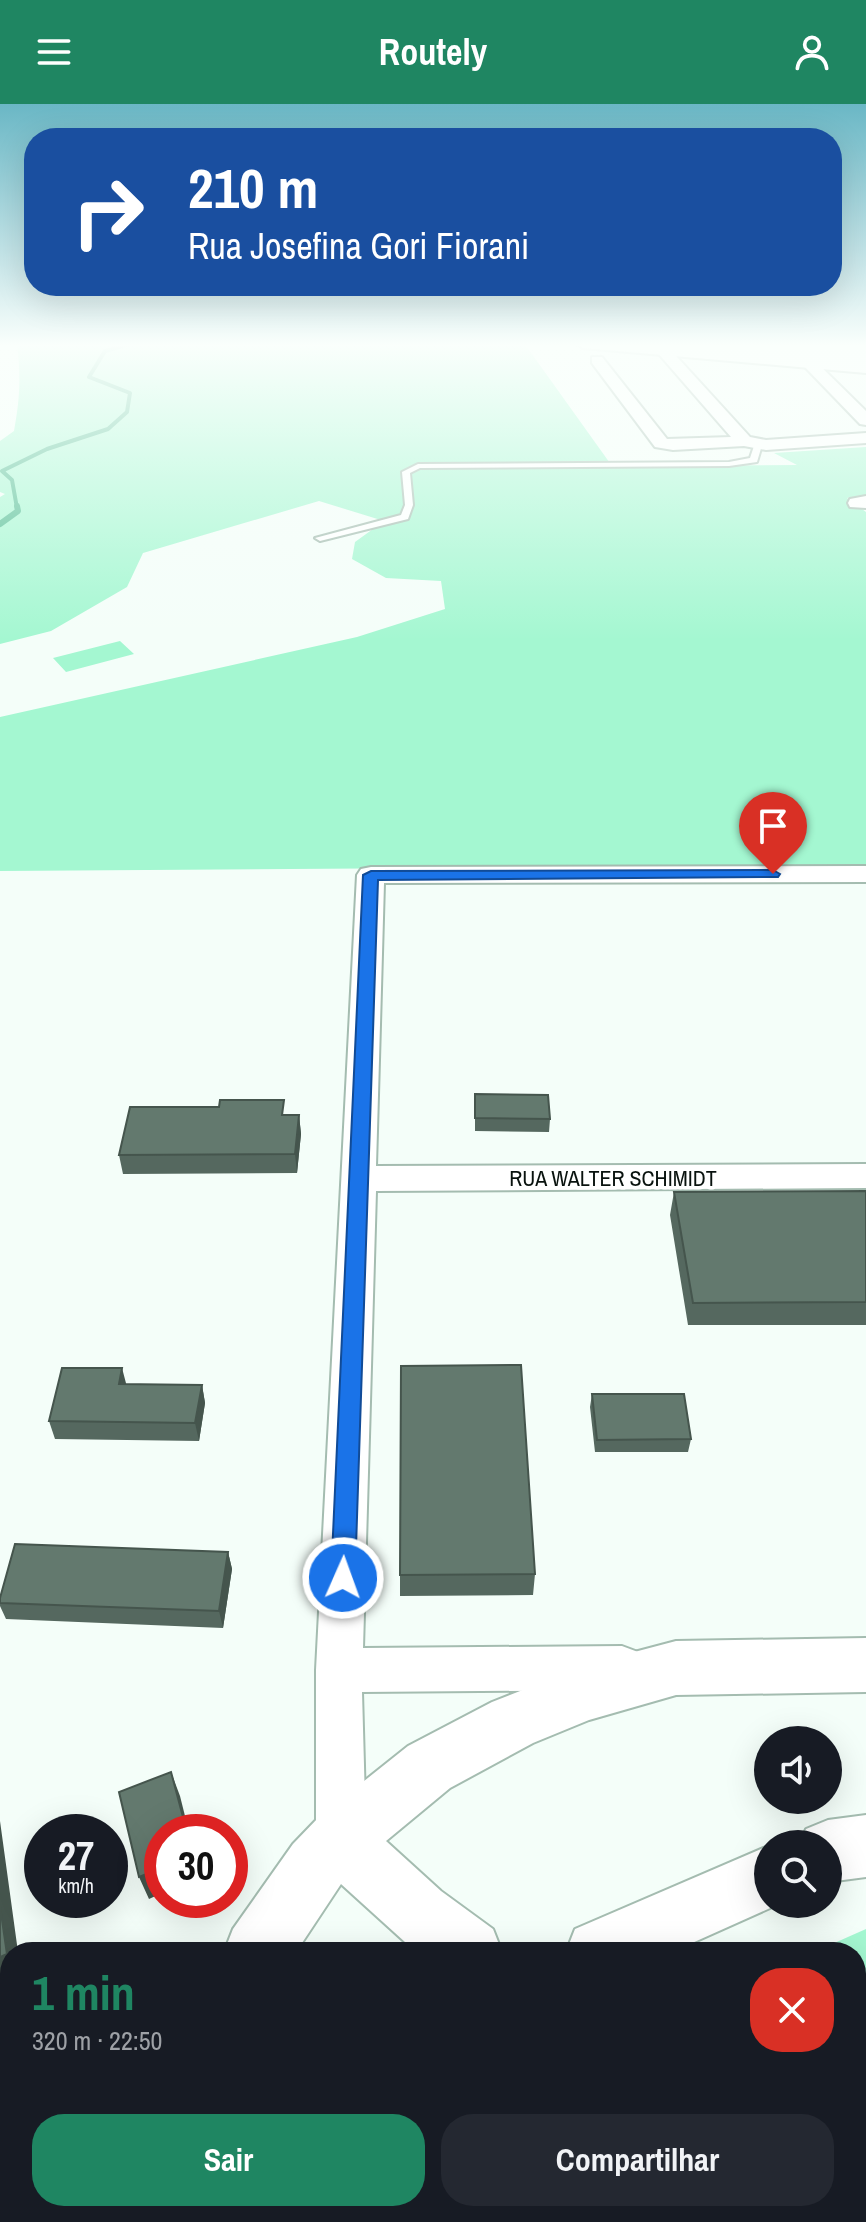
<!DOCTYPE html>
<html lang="pt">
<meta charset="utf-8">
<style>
body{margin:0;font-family:"Archivo Narrow",sans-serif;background:#242831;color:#f1f3f6;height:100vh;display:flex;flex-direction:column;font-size:30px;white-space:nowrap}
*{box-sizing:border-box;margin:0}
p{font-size:26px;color:#9ea1a6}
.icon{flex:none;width:44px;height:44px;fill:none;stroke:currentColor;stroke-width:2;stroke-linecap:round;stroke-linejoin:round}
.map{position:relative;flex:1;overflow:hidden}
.side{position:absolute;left:0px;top:1838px;width:866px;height:280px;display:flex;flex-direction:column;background:#171b24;border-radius:32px 32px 0 0;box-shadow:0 8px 32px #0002}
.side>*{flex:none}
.guide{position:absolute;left:24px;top:24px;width:818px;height:168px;border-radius:32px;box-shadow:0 8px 32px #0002;background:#1a4fa0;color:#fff;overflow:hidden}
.buttons{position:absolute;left:754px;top:1622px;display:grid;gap:16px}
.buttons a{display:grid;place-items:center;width:88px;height:88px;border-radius:50%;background:#171b24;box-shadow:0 8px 32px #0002;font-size:40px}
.speed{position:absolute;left:24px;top:1710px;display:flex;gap:16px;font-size:40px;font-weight:700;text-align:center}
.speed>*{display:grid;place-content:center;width:104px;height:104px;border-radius:50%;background:#171b24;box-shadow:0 8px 32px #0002;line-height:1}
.speed small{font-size:20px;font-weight:400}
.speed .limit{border:12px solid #d22;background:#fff;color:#111}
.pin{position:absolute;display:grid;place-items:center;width:68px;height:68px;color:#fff;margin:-82px -34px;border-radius:50% 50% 50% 0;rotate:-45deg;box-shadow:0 0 8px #0007}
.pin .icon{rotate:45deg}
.me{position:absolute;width:88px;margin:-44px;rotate:2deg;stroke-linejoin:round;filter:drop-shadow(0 0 6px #0008)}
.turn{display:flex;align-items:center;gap:28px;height:168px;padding:0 32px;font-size:36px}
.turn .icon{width:104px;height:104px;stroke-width:2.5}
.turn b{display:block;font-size:56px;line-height:68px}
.round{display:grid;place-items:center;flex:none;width:84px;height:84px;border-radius:32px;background:#242831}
.headline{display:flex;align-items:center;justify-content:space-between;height:136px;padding:0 32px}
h1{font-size:48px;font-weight:700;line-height:60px;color:#1f8662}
.primary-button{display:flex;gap:16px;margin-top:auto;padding:16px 32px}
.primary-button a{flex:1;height:92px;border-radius:32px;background:#1f8662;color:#fff;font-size:32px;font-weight:700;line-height:92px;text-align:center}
.primary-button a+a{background:#242831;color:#f1f3f6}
header{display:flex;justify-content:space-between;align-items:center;height:104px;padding:0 32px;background:#1f8662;color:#fff;font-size:36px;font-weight:700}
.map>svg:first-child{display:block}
</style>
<header><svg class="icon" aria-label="menu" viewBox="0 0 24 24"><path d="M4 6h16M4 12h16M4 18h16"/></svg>Routely<svg class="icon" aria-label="person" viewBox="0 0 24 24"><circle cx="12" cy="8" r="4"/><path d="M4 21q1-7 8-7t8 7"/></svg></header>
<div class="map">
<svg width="866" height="2118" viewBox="0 0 866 2118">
<rect width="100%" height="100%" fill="#f4fef9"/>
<path fill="#a4f7d1" d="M17,239h507l88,123 185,-1 -23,-12 92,-6v48l-19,3 19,14v353l-866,6v-154l357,-80 88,-28 -4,-28 -55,-3 -34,-19 3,-17 29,-21 -65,-20 -176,52 -16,34 -76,44 -51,13v-147l5,-3 -5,-2v-51l14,-10c6,-33 7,-54 3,-88z
M120,537l14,13 -68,18 -13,-14z
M866,1825v293h-675l23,-10h642v-260h-42z"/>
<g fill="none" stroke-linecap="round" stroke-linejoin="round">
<path stroke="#4dbb90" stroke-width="4" d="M17,404l-5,-28 -10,-9 45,-22 61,-20 19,-17 3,-19 -41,-16 16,-26 28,-8"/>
<path stroke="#4dbb90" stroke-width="6" d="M0,420l18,-13 -1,-5"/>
<defs>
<path id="service" d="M755,339l7,2 -5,17 -28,4 -309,2 -10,5 3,32 -5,14 -88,22 -5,-3 86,-23 4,-10 -3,-33 16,-8 311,-2 21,-4z"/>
<path id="minor" d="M662,241l5,1 83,91 16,3 100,-7v10l-100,7 -22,-4 -71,4 -18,-3 -63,-84v-6h10l65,82 64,-2 -74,-85 -2,-3z
M808,253l5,2 53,52v14l-6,-1 -57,-59v-6z
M866,392v12l-16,-1 -2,-4 2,-4z
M866,762v16l-482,1 -8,283 490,-2v24l-490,3 -13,457 259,-2 16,6 7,16 -7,16 -16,6 -260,2 4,147 -7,18 -18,7 -18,-7 -7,-18v-169l41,-795 4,-6 10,-2z"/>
<path id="tertiary" d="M574,239h78l214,18v12l-283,-25z
M866,1534v54l-190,3 -87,25 -56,23 -83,45 -64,53 55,50 52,38 9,23h-86l-75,-68 -45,68h-72l9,-23 60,-85 26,-27 89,-71 84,-44 97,-38 87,-23z
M866,1711v62l-38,5v-38h-28l6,-15 22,-9z
M768,1742v58h11l-107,48h-106l9,-23z
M10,1959v70l-10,4v-70z
M10,2059v49h31l-5,10h-36v-55z"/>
<path id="trunk" d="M658,239h85l123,10v12l-199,-16z"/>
<path id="motorway" d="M775,239l91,1v12l-82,-7z"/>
</defs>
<use href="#service" stroke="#a4bcb0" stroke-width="4"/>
<use href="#minor" stroke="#a4bcb0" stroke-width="4"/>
<use href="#tertiary" stroke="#a4bcb0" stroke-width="4"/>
<use href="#trunk" stroke="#a4bcb0" stroke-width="4"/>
<use href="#motorway" stroke="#a4bcb0" stroke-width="4"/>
<use href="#service" fill="#fff" fill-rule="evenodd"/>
<use href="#minor" fill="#fff" fill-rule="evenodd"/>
<use href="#tertiary" fill="#fff" fill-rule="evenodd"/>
<use href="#trunk" fill="#fff" fill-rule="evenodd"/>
<use href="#motorway" fill="#fff" fill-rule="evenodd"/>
</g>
<path fill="#55685f" d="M475,990l75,25 -1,13 -74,-1z
M285,1011h14l2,19 -4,39 -174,1 -4,-19z
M866,1087v134h-178l-18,-110 4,-23z
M126,1280l76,1 3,18 -6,38 -144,-2 -6,-18z
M592,1290l99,45 -3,13h-93l-5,-45z
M228,1448l4,17 -9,59 -217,-9 -6,-13v-8z
M535,1470l-2,21 -133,1v-21z"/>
<path fill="#45554d" d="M299,1011l2,19 -4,39 -2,-19z
M122,1264l5,19 -8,-3z
M202,1281l3,18 -6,38 -4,-18z
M228,1448l4,17 -9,59 -4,-17z
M171,1668l9,24 9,36h-2z
M0,1717l18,131h-8v26l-10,4z
M162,1764v25l-13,6 -10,-22z"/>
<path fill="#63796e" stroke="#45554d" stroke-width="2" d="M475,990l73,1 2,24 -75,-1z
M220,996h64l-2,15h17l-4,39 -176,1 11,-48h89z
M866,1087v111l-173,1 -19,-111z
M521,1261l14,209 -135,1 1,-209z
M62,1264h60l-3,16 83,1 -7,38 -146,-2z
M592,1290h92l7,45 -94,1z
M15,1440l213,8 -9,59 -219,-8v-5z
M171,1668l16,60h-25v36l-23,9 -20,-85z
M0,1802l7,48 -7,3z"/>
<linearGradient id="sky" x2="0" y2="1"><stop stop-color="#6ab7c5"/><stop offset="0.45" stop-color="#fafffc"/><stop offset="1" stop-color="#fafffc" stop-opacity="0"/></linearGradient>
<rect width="866" height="536" fill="url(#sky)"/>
<path fill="#1a73e8" stroke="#114b97" stroke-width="2" d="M773,766l7,4 -2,3 -400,3 -23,698 -4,8 -8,3 -8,-3 -4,-8 32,-703 8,-4z"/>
<g text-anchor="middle" stroke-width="7" stroke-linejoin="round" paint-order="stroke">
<g font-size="22" fill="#09120e" stroke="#fff">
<text x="613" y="1082">RUA WALTER SCHIMIDT</text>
</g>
</g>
</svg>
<div class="buttons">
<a><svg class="icon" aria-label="sound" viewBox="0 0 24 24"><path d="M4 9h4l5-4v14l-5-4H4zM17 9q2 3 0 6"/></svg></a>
<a><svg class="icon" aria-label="search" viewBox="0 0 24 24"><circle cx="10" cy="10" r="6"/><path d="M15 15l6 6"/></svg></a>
</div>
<div class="speed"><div>27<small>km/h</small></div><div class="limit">30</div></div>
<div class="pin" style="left:773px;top:770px;background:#d93025"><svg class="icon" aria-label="arrive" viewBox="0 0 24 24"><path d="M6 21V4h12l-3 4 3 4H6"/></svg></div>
<svg class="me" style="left:343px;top:1474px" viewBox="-20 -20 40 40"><circle r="17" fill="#1a73e8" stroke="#fff" stroke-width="3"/><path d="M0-11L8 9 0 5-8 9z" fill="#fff"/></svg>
<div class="guide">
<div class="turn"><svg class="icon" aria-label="right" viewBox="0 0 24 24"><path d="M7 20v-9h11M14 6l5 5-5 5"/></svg><div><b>210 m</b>Rua Josefina Gori Fiorani</div></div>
</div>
<section class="side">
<div class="headline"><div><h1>1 min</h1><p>320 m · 22:50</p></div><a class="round" style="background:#d93025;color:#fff"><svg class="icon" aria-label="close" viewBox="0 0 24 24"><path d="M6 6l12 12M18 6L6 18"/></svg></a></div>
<div class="primary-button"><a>Sair</a><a>Compartilhar</a></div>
</section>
</div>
